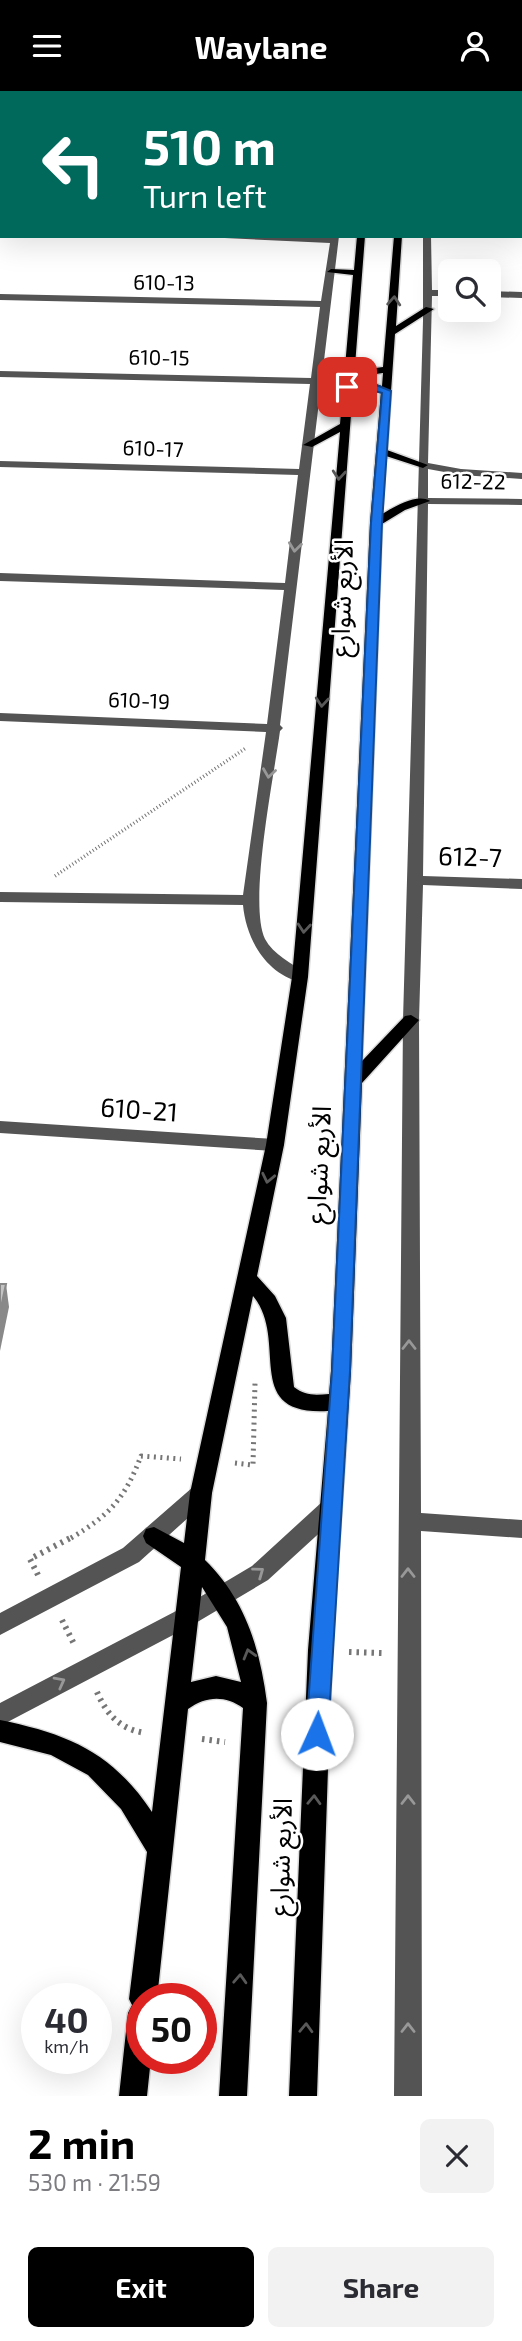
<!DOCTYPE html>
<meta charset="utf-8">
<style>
body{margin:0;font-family:"Exo 2","Noto Sans Arabic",sans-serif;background:#f2f2f3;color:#2b2b33;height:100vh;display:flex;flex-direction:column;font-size:26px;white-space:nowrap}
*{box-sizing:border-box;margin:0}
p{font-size:23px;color:#7c7c81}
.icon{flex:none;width:38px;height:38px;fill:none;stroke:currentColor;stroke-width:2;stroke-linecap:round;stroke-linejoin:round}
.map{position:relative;height:2005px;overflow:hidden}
.drawer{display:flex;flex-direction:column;background:#fff;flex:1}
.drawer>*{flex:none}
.guide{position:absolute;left:0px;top:0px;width:523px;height:147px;box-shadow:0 7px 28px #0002;background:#00695c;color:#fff;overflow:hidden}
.controls{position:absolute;left:438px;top:168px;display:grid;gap:14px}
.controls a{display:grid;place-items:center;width:63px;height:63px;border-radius:10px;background:#fff;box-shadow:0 7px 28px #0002;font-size:35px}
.speed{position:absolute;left:21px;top:1892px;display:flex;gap:14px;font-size:35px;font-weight:700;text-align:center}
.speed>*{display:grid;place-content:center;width:91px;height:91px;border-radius:50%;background:#fff;box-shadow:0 7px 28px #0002;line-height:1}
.speed small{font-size:18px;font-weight:400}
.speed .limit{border:10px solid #d22;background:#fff;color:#111}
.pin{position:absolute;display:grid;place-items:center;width:60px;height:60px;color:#fff;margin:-30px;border-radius:14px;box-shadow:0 4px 10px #0006}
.me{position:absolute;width:77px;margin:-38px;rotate:2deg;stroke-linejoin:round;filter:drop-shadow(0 0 5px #0008)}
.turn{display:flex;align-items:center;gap:24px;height:147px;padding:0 28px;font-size:32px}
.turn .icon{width:91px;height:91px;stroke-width:2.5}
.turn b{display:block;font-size:49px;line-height:60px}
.round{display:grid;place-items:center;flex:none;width:74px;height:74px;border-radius:10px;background:#f2f2f3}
.head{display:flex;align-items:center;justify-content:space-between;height:119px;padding:0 28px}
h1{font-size:42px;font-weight:700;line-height:52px;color:#000}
.action{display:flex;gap:14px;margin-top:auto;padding:14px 28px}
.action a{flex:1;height:80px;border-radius:10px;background:#000;color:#fff;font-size:28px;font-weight:700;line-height:80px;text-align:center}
.action a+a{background:#f2f2f3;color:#2b2b33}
header{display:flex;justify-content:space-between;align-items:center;height:91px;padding:0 28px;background:#000;color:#fff;font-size:32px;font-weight:700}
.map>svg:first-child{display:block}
</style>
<header><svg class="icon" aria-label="menu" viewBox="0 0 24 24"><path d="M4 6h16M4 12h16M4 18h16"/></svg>Waylane<svg class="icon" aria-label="person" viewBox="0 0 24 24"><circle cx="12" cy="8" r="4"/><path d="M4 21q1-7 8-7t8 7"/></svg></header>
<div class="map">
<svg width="522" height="2005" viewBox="0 0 522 2005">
<rect width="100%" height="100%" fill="#fff"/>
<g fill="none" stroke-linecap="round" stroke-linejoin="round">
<defs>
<path id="major" d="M369,0h6l1,2h-7z
M402,0h6v2h-6z
M357,145h8l-10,130 13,3 15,-2 11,-131h8l-6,90 30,-19 8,2 -39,25 -8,116 41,15 -5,3 -37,-12 -4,58c12,-7 35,-21 48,-13l-25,9 -23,14 -20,537 43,-45 6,-1 8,5 -57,63 -11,288 -19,279 -15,446h-28l19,-446 20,-239c-88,5 -38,-71 -75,-115l-41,197 -7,67c40,39 55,88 62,143l-20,393h-28l24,-388c-18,-13 -37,-12 -55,1l-31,290h-15v59h9l-4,38h-28l9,-83 4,-8 -3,-6 18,-147 -26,-43 -33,-34 -37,-20 -51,-13v-22c68,14 112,32 152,92l29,-245 -35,-24 -3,-7 3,-7 8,-2 30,16 6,-50 76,-348 26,-168 48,-545 -28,15 -9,-2 37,-21 13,-149 -26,-3 4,-3 23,1zM355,281l13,3 15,-2 -1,13 -13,-4 -15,1zM368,297l13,4 -11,131 -39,848 -2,23c-14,1 -24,2 -35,-7l-8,-69 -11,-22 -18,-20 27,-131 24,-168 45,-588zM202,1496l25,40 14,55 -25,-6 -25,6z"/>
</defs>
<use href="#major" stroke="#dbdbdb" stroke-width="3"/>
<path stroke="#767676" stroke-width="3.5" stroke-dasharray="1 2.5" stroke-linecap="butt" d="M55,785l191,-128"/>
<path stroke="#767676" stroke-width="5" stroke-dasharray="2 4.5" stroke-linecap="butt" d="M235,1372l18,2 2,-82
M71,1447c39,-23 54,-40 70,-82l40,3"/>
<path stroke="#767676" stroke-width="6" stroke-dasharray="2.5 5" stroke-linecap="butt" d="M38,1484l-8,-16 44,-23
M62,1529l13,26
M349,1561l33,1
M97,1601c10,23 23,37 48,41
M202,1648l23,3"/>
<path fill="#545454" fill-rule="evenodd" d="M172,0h6l-7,2z
M349,0h6l-7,2z
M418,0h6v2h-6z
M0,16h2v4h-2z
M0,138h2v4h-2z
M183,145h156l-59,489 3,3 -3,3c-6,45 -32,172 -15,208 8,15 27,25 41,34l2,4 -8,5c-35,-9 -54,-44 -57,-77l-243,-3v-10l243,3 23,-163 -266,-11v-8l267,11 17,-134 -284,-9v-8l285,10 13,-108 -298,-8v-6l299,8 11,-85 -310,-7v-6l311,7 9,-71 -320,-7v-6l321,7 9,-58z
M423,145h8l1,54h18v6h-18l-4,167 33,6 61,4v6l-61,-4 -33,-6v29l94,1v6l-94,-1 -5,372 99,3v10l-99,-4 -4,135 2,493 101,7v18l-101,-7 1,565h-28l9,-1076 20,-699z
M488,200l34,1v6l-34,-1z
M0,1030l275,18 9,6 -9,6 -275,-18z
M201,1393l8,3 3,6 -3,6 -70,63 -139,73v-22l123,-65 70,-61z
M330,1409l8,2 3,7 -3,7 -70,64 -74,44 -194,102v-23l178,-93 74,-44 70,-64z"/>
<use href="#major" fill="#000" fill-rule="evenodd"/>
</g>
<path fill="#a9a9a9" d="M243,0h70l-1,2h-62v-2z"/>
<path fill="#898989" d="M6,1193l3,23 -9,44v-39z"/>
<path fill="#c4c4c4" stroke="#898989" stroke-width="2" d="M0,1193h6l-6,28z"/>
<defs><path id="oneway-chevron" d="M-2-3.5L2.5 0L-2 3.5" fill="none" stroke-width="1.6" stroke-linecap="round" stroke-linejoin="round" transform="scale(1.75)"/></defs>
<g stroke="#595959">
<use href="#oneway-chevron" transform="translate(394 210) rotate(-86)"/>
<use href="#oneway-chevron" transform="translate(339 384) rotate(95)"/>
<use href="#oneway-chevron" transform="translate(322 611) rotate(95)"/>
<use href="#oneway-chevron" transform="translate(304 837) rotate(95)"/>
<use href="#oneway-chevron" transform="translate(268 1087) rotate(102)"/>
<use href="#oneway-chevron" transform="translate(249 1563) rotate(-106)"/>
<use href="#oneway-chevron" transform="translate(314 1709) rotate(-88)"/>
<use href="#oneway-chevron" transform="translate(240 1888) rotate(-87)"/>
<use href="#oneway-chevron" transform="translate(306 1937) rotate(-88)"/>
</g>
<g stroke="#989898">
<use href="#oneway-chevron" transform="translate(295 456) rotate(97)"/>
<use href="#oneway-chevron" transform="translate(269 682) rotate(98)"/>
<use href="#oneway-chevron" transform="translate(409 1254) rotate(-90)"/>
<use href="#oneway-chevron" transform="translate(259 1481) rotate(-36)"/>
<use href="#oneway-chevron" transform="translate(408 1482) rotate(-90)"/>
<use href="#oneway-chevron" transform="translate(60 1591) rotate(-28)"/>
<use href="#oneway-chevron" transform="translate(408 1709) rotate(-90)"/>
<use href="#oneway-chevron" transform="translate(408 1937) rotate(-90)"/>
</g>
<path fill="#1a73e8" stroke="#114b97" stroke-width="2" d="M369,291l22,9 -9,132 -32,848 -22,363 -3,7 -8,3 -8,-3 -3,-7 26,-363 39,-848 11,-130c-13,-5 -29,0 -39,-6z"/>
<g text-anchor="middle" stroke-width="5" stroke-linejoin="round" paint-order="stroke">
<g font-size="21" fill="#000" stroke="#fff">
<text transform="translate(164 192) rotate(1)" y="7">610-13</text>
<text transform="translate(159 267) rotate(1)" y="7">610-15</text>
<text transform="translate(153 358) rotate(2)" y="7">610-17</text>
<text transform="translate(473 391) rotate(1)" y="7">612-22</text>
<text transform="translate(139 610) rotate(2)" y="7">610-19</text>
</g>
<g font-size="26" fill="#000" stroke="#fff">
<text transform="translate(342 507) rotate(-88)" y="9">الأربع شوارع</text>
<text transform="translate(470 766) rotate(2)" y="9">612-7</text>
<text transform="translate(139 1019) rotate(4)" y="9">610-21</text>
<text transform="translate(319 1074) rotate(-87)" y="9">الأربع شوارع</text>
<text transform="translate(281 1766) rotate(-88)" y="9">الأربع شوارع</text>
</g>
</g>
</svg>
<div class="controls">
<a><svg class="icon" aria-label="search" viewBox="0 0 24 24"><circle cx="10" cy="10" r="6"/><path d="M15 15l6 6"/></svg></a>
</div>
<div class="speed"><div>40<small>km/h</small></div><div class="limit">50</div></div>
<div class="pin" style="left:347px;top:296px;background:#d93025"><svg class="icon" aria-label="arrive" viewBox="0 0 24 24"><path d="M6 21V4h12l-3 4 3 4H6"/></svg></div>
<svg class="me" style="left:317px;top:1643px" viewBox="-20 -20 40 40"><circle r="19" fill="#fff"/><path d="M0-13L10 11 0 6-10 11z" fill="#1a73e8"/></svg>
<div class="guide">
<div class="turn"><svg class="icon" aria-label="left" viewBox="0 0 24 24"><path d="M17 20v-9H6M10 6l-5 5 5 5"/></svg><div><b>510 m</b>Turn left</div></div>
</div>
</div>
<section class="drawer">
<div class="head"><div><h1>2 min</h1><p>530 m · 21:59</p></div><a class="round"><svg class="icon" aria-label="close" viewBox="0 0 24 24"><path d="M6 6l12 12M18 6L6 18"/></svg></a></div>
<div class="action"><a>Exit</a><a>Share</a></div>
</section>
